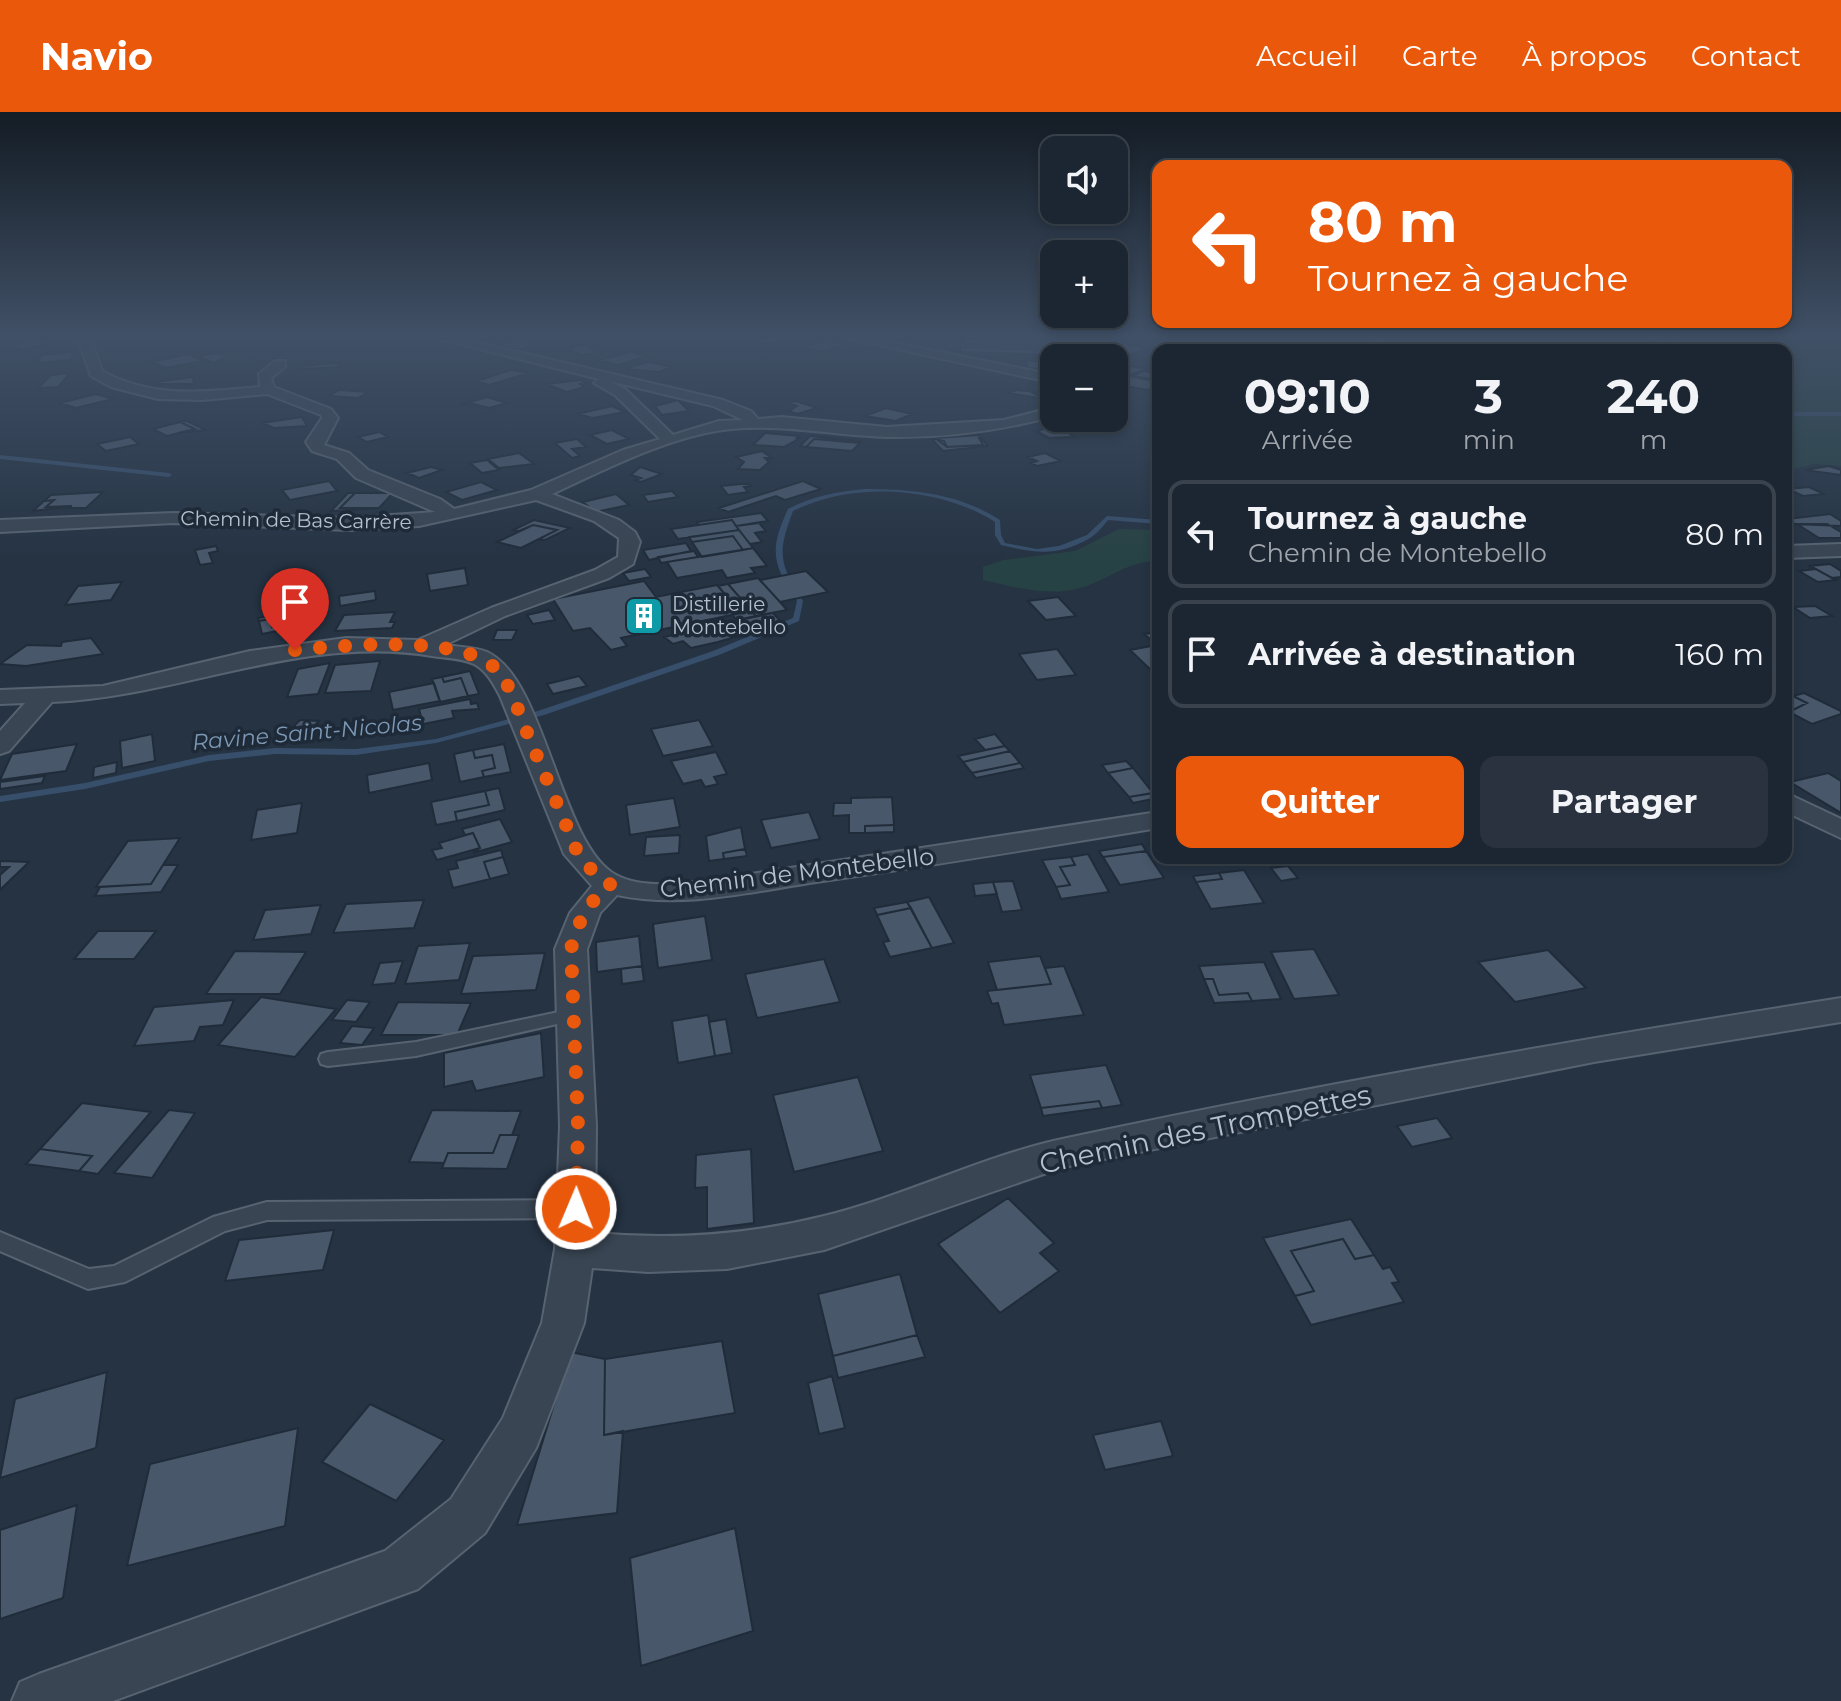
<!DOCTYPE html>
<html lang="fr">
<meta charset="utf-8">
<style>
body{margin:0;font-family:Montserrat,sans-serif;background:#29323e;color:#f1f3f6;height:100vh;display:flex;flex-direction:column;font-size:30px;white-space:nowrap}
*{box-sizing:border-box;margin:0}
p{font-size:26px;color:#a0a5ac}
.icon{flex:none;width:44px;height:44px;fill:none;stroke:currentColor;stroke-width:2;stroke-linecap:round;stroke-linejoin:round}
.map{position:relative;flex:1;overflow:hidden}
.details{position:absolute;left:1152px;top:232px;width:640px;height:520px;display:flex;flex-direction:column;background:#1c2632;border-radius:16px;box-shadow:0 4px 12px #0003,0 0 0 2px #3a434d}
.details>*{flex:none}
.top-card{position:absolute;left:1152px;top:48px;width:640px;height:168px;border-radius:16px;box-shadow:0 4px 12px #0003,0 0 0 2px #3a434d;background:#ea580c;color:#fff;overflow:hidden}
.buttons{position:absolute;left:1040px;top:24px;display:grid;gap:16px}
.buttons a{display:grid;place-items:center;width:88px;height:88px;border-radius:16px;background:#1c2632;box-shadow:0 4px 12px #0003,0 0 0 2px #3a434d;font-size:40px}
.pin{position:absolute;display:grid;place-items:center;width:68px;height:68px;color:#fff;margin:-82px -34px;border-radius:50% 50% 50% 0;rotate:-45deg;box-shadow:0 0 8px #0007}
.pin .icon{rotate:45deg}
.me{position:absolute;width:88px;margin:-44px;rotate:1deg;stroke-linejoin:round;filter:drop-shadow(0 0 6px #0008)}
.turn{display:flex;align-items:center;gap:28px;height:168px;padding:0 24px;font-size:36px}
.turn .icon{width:104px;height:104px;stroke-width:2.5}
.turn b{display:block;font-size:56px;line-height:68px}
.eta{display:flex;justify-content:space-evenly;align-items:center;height:136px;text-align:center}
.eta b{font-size:48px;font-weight:700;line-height:56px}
.primary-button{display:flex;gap:16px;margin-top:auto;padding:16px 24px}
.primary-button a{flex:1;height:92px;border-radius:16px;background:#ea580c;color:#fff;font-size:32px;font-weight:700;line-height:92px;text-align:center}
.primary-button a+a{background:#29323e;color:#f1f3f6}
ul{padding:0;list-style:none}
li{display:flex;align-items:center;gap:24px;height:108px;margin:0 16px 12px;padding:0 8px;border:4px solid #3a434d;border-radius:16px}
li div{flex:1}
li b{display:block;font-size:30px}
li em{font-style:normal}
header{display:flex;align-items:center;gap:48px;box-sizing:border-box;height:112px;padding:0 40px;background:#ea580c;color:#fff}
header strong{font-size:38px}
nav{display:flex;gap:44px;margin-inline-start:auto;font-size:28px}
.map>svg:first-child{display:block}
</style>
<header>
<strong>Navio</strong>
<nav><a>Accueil</a><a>Carte</a><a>À propos</a><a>Contact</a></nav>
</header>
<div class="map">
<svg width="1841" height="1589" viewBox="0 0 1841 1589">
<rect width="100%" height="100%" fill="#253343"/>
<path fill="#274244" d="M1660,224h181v130l-27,-2 -28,7v-121h-86z
M1119,417l39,1v31c-30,-1 -54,22 -82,28 -30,7 -64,-2 -93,-9v-13l20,-7 72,-9z"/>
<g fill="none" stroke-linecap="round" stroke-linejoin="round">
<path fill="#374f6b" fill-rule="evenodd" d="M1786,300h55v4h-55z
M0,343l169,18 3,2 -3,2 -169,-18z
M864,377c48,0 94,4 136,31l1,15 4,8 32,6 22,-3 28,-11 20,-19 51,4v4l-50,-4c-5,6 -11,14 -18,18 -32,19 -56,15 -89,7l-6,-10v-13c-56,-36 -143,-41 -202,-11 -16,42 -14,53 10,90l-4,20 -80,34 -175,60 -108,28 -80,12 -81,-1 -66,7 -124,28 -85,13v-6l85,-13 124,-28 66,-7 81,1 80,-10 102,-28 175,-60 80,-33 4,-17c-25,-37 -28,-51 -9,-92 25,-13 48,-17 76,-20z"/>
</g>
<path fill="#48576a" stroke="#202c3a" stroke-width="2" d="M773,224h22l-23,8 -23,-3z
M1378,225l35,8 -14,5 -35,-9z
M33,227l20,3 -26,7 -20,-2z
M518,227l20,5 -21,6 -19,-5z
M827,227l21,5 -23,8 -22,-4z
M1125,232l12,2 8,2 -11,6 -19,-3z
M584,233l9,5 14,2 -25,3 -14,-6z
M74,240l-3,8 -33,3 3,-8z
M631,240l16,4 -29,9 -19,-5z
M216,241l13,3 -16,7 -15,-7z
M188,242l15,7 -37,7 -14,-6z
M1026,249h28v9l-26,-2z
M647,250l8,1 16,4 -11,5 -35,-3z
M339,251l-1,4 -35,2 1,-3z
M1126,253l20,4 -13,5 -19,-3z
M511,258l18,3 -40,12 -12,-4z
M1144,259l14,3v6l-26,-4z
M70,261l-12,14 -20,1 13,-13z
M1131,264l27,6v4l-10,4 -34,-6z
M193,265l1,7h-38v-2z
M581,268l5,3 -6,1 4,3 -17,5 -21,-8z
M339,278l29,2 -10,6 -29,-2z
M1016,278l22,2 -5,1 12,6 -36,-6z
M96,282l17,5 -37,9 -16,-5z
M487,285l20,6 -18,5 -15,-4 -14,1z
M678,288l11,11 -27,4 -7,-9z
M796,289l21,7 -20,6 -8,-3 8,-5 -8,-3z
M612,294l13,6 -32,6 -16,-4z
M886,296l26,6 -16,7 -31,-5z
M302,305l5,9 -33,2 -12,-5z
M187,309l19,9 -28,3 17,-4 -15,-7z
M180,310l15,7 -28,7 -14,-7z
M1046,315l14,6 7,-1 7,5 -25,1 -11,-6z
M612,318l17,9 -22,5 -17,-9z
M379,320l9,5 -21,5 -9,-5z
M765,321l34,3 -2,2h3l-16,9 -31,-2z
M980,323l3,10 -36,2 -12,-9z
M810,324l52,5 -48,-2 -8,8 -6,-1z
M130,325l9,7 -33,7 -9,-7z
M931,326l13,3 3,6 36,-2 -4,-7h3l5,8 -44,5z
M577,327l9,8 -14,2 8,7 -8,2 -17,-15z
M814,327l46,4 -8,8 -46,-4z
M762,339l10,7h-7l4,4 -9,8 -22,-1 6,-7 -8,-5z
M519,341l15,11 -35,4 -11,-9z
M1045,341l16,8 -24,5 -6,-3 6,-2 -9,-4z
M487,348l12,10 -17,3 -12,-10z
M1829,354l12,4v5l-36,-5z
M431,355l11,3 -23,8 -12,-5z
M640,355l22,7 -21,8 -6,-2 6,-2 -10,-3z
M329,369l8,10 -47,9 -8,-10z
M803,369l18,8 -36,11 -9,-4 -48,16 -9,-4z
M481,370l16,8 -35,10 -16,-8z
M741,372h8l2,2 -7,1 4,5 -20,3 -7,-9z
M1809,375l15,7 -21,2 -15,-7z
M672,379l6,6 -30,5 -5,-7z
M103,380l-17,16 -40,-1 8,-7 -10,1 7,-6z
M348,381h7l-15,15h39l-48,3z
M355,381h38l-14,15h-39z
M616,382l13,11 -34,7 -12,-10z
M54,388l-8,7 26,-1 -39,5 11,-10z
M761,401l7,8 -32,5 -4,-6 -33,5 -2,-3z
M1830,402l11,7v5l-46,-2 -8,-5z
M534,408l36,8 -25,12 -6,-1 18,-9 -24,-5 -14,6 -6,-1z
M732,408l7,10 -61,9 -7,-10z
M759,411l7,8 -11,2 7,9 -12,2 -14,-18z
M1797,412h30l14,8v6h-22z
M533,413l24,5 -36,18 -24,-6z
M739,418l14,18 -10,2 -10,-14 -41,6 -3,-5z
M733,424l10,14 -41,7 -10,-15z
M686,431l5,8 -33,7 -9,2 -6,-10z
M216,434l2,5 -9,2 4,10 -13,2 -5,-15z
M753,436l14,18 -16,2 4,5 -28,5 -5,-8 -45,8 -10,-16z
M694,439l4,6 -37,6 -3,-6z
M1830,452l11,7v6l-9,1 -22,-12z
M465,456l3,17 -38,6 -3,-17z
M645,457l6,8 -22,4 -6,-8z
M1816,457l16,9 4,2 -18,2 -19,-11z
M806,459l22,21 -48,10 -20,-22z
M758,466l22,24 7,8 -31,6 -28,-32z
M644,469l12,16 61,-12 24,28 -120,25 6,8 -16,4 -21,-22 -17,3 -20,-32z
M122,470l-11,18 -46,5 13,-19z
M728,472l28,32 -19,4 -5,-5 9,-2 -23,-27z
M375,479l1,9 -36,6 -1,-10z
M1058,485l18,19 -30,4 -18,-19z
M1815,494l17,10 -22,2 -17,-11z
M302,498l5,15 -15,3 -1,-5 -19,4 -2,-8 -11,2 -1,-3z
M549,498l6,10 -22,4 -6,-9z
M395,500l-5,10h5l-3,6 -57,3 9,-16z
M773,501l11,12 -30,6 -10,-12z
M270,507l2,8 19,-4 1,5 -30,6 -3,-13z
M742,508l10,12 -34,10 -27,6 -8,-7 -10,3 -9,-7z
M497,518h20l-5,10h-19z
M1158,520v40l-4,1 -24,-23 27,-5 -13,-11z
M91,526l12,16 -77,12 -26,-2 27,-19 34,1 1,-4z
M1057,537l19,26 -39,5 -18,-26z
M380,549l-9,30 -46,2 10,-28z
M330,551l-12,31 -31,3 11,-28z
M470,559l9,23 -11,2 -7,-18 -17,4 -2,-5z
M579,564l8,10 -34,8 -6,-10z
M442,565l2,5 17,-4 7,18 -28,6 -8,-23z
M434,571l6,18 -47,9 -4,-18z
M1804,581l37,18v3l-29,10 -23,-12 18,-9 -14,-7z
M1793,584l14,7 -18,9 -3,-13z
M470,587l1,5 6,-1 2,6 -27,2 2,7 -31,6 -4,-15z
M300,608l19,1 -12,12 -19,-1z
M699,608l14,26 -50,10 -12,-27z
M152,622l3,27 -33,7 -2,-27z
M995,622l10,12 -20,4 -10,-11z
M77,632l-11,27 -66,9 12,-26z
M504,632l7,28 -27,5 -2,-6 13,-3 -3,-13 -17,3 -2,-8z
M1005,634l5,5 -47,11 -5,-6z
M473,638l2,8 17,-3 3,13 -13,3 2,6 -24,5 -6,-28z
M1010,639l10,12 -48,10 -9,-11z
M716,640l11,22 -13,3 4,7 -13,3 -4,-7 -18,4 -12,-23z
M1126,649l7,7 -25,5 -6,-8z
M117,650l-1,11 -23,5 1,-11z
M429,651l3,17 -63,13 -2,-18z
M1020,651l4,5 -48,10 -4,-5z
M1133,656l20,25 -24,4 -21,-24z
M1828,661l13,8v32l-51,-31z
M45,664l-3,7 -42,6v-7z
M499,676l6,22 -48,11 -2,-9 34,-7 -4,-14z
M485,679l4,14 -34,7 2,9 -21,4 -5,-23z
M1153,681l5,5 -25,5 -4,-6z
M892,685l2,28 -29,1v7h-16v-18l-16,1 1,-13h17v-5z
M674,686l6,29 -50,8 -4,-30z
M302,691l-5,30 -46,7 6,-30z
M809,700l11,27 -49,9 -10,-28z
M500,707l12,23 -39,11 7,-5 -7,-15 -8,2 -3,-6z
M894,713v7l-29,1v-7z
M741,715l4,22 -22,4 1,6 -15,2 -3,-25z
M473,721l7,15 -43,12 -5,-10 10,-2 -3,-5z
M680,723l-1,18 -35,3 2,-19z
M180,726l-29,46 -55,3 32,-46z
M1142,732l4,7 -43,6 -4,-6z
M745,737l2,7 -23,3 -1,-6z
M501,738l2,7 -19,5 6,17 -37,9 -5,-18 10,-2 -2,-7z
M1146,739l18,27 -44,7 -17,-28z
M1088,742l21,38 -48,7 -5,-12 14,-2 -10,-18 15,-2 -4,-8z
M503,745l6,17 -19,5 -6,-17z
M1071,745l4,8 -15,2 10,18 -14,2 -14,-27z
M1265,746h53l-47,7z
M0,749h1l28,1 -29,28v-15l9,-8h-9z
M163,753h15l-17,27 -66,4 5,-9 51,-3z
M1288,754l10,12 -17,3 -10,-13z
M1244,758l20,33 -53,6 -15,-27 26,-3 -3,-6z
M1219,761l3,6 -26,3 -3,-6z
M1013,769l9,29 -20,2 -9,-30z
M993,770l4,12 -22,2 -2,-12z
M929,785l25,46 -22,5 -25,-46z
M424,788l-10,28 -81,5 13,-29z
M907,790l4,6 -34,7 -3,-7z
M321,793l-10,29 -58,6 12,-30z
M911,796l21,40 -42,9 -7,-15 6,-1 -12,-26z
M705,804l7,44 -54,8 -5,-44z
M98,819h58l-22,28h-60z
M639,824l3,30 -45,6 -1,-30z
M470,831l-11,37 -54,4 13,-38z
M1314,837l25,46 -45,4 -23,-47z
M1548,838l38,38 -71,14 -37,-40z
M235,839l71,1 -26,42h-74z
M545,841l-9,37 -75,4 12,-38z
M1040,844l11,28 -54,6 -9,-28z
M824,847l16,43 -83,16 -12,-44z
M403,849l-8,22 -23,2 8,-22z
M1264,850l17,37 -29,2 -4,-8 -29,2 -6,-16h-9l-5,-13z
M642,854l2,15 -22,3 -1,-15z
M1064,854l20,49 -80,10 -6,-22 -6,1 -5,-13 64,-7 -6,-16z
M1204,867h9l6,16 29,-2 4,8 -38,2z
M261,885l75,12 -41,48 -77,-12z
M234,888l-11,25 -23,2 -6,14 -60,5 20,-39z
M347,888l23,2 -14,20 -24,-2z
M398,890l73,1 -14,32h-76z
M708,903l7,41 -37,7 -6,-42z
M726,907l6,34 -17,3 -6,-34z
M352,914l22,2 -12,17 -22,-2z
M541,921l3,44 -68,14 -4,-10 -28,6v-34z
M1106,953l16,40 -20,3 -3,-7 -58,7 -11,-33z
M858,965l25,74 -89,21 -21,-77z
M1099,989l3,7 -59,8 -2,-8z
M82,991l69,9 -53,62 -19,-3 13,-15 -52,-7z
M169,998l26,3 -43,65 -38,-5z
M432,998l89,1 -9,24h-12l-7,18h-45l-4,10 -35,-1z
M1437,1006l15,20 -40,9 -15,-21z
M500,1023h19l-12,34 -65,-1 6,-15h45z
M40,1037l52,7 -13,15 -53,-7z
M751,1037l3,74 -47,6v-42l-12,1 1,-33z
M1008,1086l46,45 -14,10 19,18 -59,42 -62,-69z
M1351,1107l23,36 -19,4 -12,-20 -52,12 23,40 -19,5 -32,-58z
M334,1118l-11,40 -98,11 14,-41z
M1343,1127l12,20 19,-4 9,14 7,-2 9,15 -7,1 12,19 -93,23 -16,-29 19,-5 -23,-40z
M900,1162l17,61 -84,21 -15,-62z
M917,1223l8,22 -87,21 -5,-22z
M722,1229l13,72 -131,22 1,-76z
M570,1240l35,7 -1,76 19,-4 -6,82 -100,12z
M107,1260l-11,76 -96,30 15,-79z
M832,1264l13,52 -26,6 -11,-51z
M370,1292l74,36 -48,61 -74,-39z
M1161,1309l12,35 -68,14 -12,-35z
M298,1316l-13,98 -158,40 23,-102z
M77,1393l-14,93 -63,21v-89z
M735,1416l18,103 -112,35 -11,-108z"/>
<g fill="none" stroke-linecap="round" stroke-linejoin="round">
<defs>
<path id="service" d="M573,897l6,2 3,4 -3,4 -163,37 -88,10 -7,-2 -2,-5 2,-5 7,-2 88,-10z
M576,1088l7,3 3,6 -3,6 -7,3 -309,2 -42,11 -100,51 -37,7 -88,-38v-19l89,37 25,-3 99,-49 54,-15z"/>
<path id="minor" d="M72,224h14l6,7 10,28c51,28 102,21 158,16l-1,-13 16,-13h10v6l-14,11 3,9 57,22 7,9 -14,27 25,8 19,17 72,29 14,10 77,-19 92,-40 37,-11 -45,-44 -21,-12 5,-4 -171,-43h22l273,64 28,11 7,8 23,-2 106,10 117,-7 50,-13v9c-54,15 -112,22 -168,21 -55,-2 -108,-14 -163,-7 -57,8 -119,40 -171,64l67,26 16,12 5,10 -7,22 -24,14 -104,38 -60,29c13,2 30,2 42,7 59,27 73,193 129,223 30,16 77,7 109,3l433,-66v16c-114,19 -228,38 -342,54 -66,10 -133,27 -199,13l-17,18 -13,36 9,177 -1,107c78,7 153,2 229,-17 82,-20 160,-61 243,-78 256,-55 515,-99 774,-140v24l-247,40 -530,105 -240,83 -97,19 -79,3 -56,-4 -8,55 -48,125 -51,85 -67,56 -305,112h-101l8,-19 19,-8 346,-123 66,-52 52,-81 39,-95 13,-74 5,-123 -5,-177 15,-36 22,-27 -28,-32 -64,-158c-7,-13 -13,-25 -26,-32 -12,-6 -30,-6 -42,-8 -130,-22 -252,41 -380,46l-43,49 -9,3v-23l25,-28 -25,1v-14l103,-4 147,-35 96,-13 72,2 73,-32 104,-38 23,-13 1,-19 -25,-17 -58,-21 -117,26 -70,4 -176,-7 -173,9v-12l173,-7 176,5 86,-6 -79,-34 -19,-19 -25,-8 -6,-9 16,-24 -1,-3 -54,-21 -65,6 -44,-1 -47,-12 -20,-11 -11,-32zM609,269l104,25 30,14 -24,1 -46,14 -48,-46z
M837,224h25l192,39v8z
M1649,224h18l32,14h-19z
M969,230l94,2 6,4 -6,4 -99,-3 -1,-3z
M1841,432v12l-55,2v-12z
M1786,681l55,26v19l-55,-26z"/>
</defs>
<use href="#service" stroke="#576370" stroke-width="4"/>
<use href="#minor" stroke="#576370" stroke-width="4"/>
<use href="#service" fill="#394553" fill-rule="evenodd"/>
<use href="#minor" fill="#394553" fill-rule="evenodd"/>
</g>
<linearGradient id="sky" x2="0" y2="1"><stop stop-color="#141c25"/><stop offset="0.5" stop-color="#405066"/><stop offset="1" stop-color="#405066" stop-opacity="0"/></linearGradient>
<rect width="1841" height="447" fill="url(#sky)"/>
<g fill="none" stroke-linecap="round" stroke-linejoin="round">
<path stroke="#ea580c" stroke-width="14" stroke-dasharray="0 25.2" d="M295,538c46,-4 168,-17 202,20 14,15 21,41 29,60 17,41 35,82 52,124l18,21 15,10c-22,15 -34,38 -40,64l7,177 -2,83"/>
</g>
<defs>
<symbol id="building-square" viewBox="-11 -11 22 22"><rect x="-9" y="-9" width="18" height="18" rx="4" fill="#0f9aa8" stroke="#1e2a38"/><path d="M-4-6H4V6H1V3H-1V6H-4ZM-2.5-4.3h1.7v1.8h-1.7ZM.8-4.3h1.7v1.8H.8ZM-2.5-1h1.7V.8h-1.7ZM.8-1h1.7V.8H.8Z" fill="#fff"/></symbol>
</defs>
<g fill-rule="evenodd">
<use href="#building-square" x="622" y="482" width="44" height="44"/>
</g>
<g text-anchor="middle" stroke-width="7" stroke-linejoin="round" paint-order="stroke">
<g font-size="20" fill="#b6c0cd" stroke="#1e2a38">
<text transform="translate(296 408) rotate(1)" y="7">Chemin de Bas Carrère</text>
</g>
<g font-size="20" fill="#b6c0cd" stroke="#1e2a38" text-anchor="start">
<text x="672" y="499">Distillerie<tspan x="672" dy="23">Montebello</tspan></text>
</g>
<g font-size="22" font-style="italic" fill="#7c98b5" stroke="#1e2a38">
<text transform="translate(307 620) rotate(-5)" y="8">Ravine Saint-Nicolas</text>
</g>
<g font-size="24" fill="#b6c0cd" stroke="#1e2a38">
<text transform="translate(797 761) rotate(-7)" y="8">Chemin de Montebello</text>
</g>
<g font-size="28" fill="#b6c0cd" stroke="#1e2a38">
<text transform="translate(1205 1017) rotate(-12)" y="10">Chemin des Trompettes</text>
</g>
</g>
</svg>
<div class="buttons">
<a><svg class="icon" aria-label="sound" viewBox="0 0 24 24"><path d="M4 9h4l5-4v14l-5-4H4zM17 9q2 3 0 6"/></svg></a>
<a>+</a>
<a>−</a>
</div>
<div class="pin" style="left:295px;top:538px;background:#d93025"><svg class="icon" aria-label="arrive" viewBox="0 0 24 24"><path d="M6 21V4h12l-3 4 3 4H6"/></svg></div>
<svg class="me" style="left:576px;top:1097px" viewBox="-20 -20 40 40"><circle r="17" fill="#ea580c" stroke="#fff" stroke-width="3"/><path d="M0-11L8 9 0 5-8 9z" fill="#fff"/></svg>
<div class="top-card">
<div class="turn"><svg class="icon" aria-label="left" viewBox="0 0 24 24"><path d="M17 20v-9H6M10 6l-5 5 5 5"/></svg><div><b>80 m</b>Tournez à gauche</div></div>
</div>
<section class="details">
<div class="eta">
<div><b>09:10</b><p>Arrivée</p></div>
<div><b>3</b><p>min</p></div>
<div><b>240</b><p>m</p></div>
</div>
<ul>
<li><svg class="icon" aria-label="left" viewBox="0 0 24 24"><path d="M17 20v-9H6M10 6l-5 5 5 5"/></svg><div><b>Tournez à gauche</b><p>Chemin de Montebello</p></div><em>80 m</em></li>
<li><svg class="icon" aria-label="arrive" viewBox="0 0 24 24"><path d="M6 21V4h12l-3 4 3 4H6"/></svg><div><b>Arrivée à destination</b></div><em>160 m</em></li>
</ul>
<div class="primary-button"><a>Quitter</a><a>Partager</a></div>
</section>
</div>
